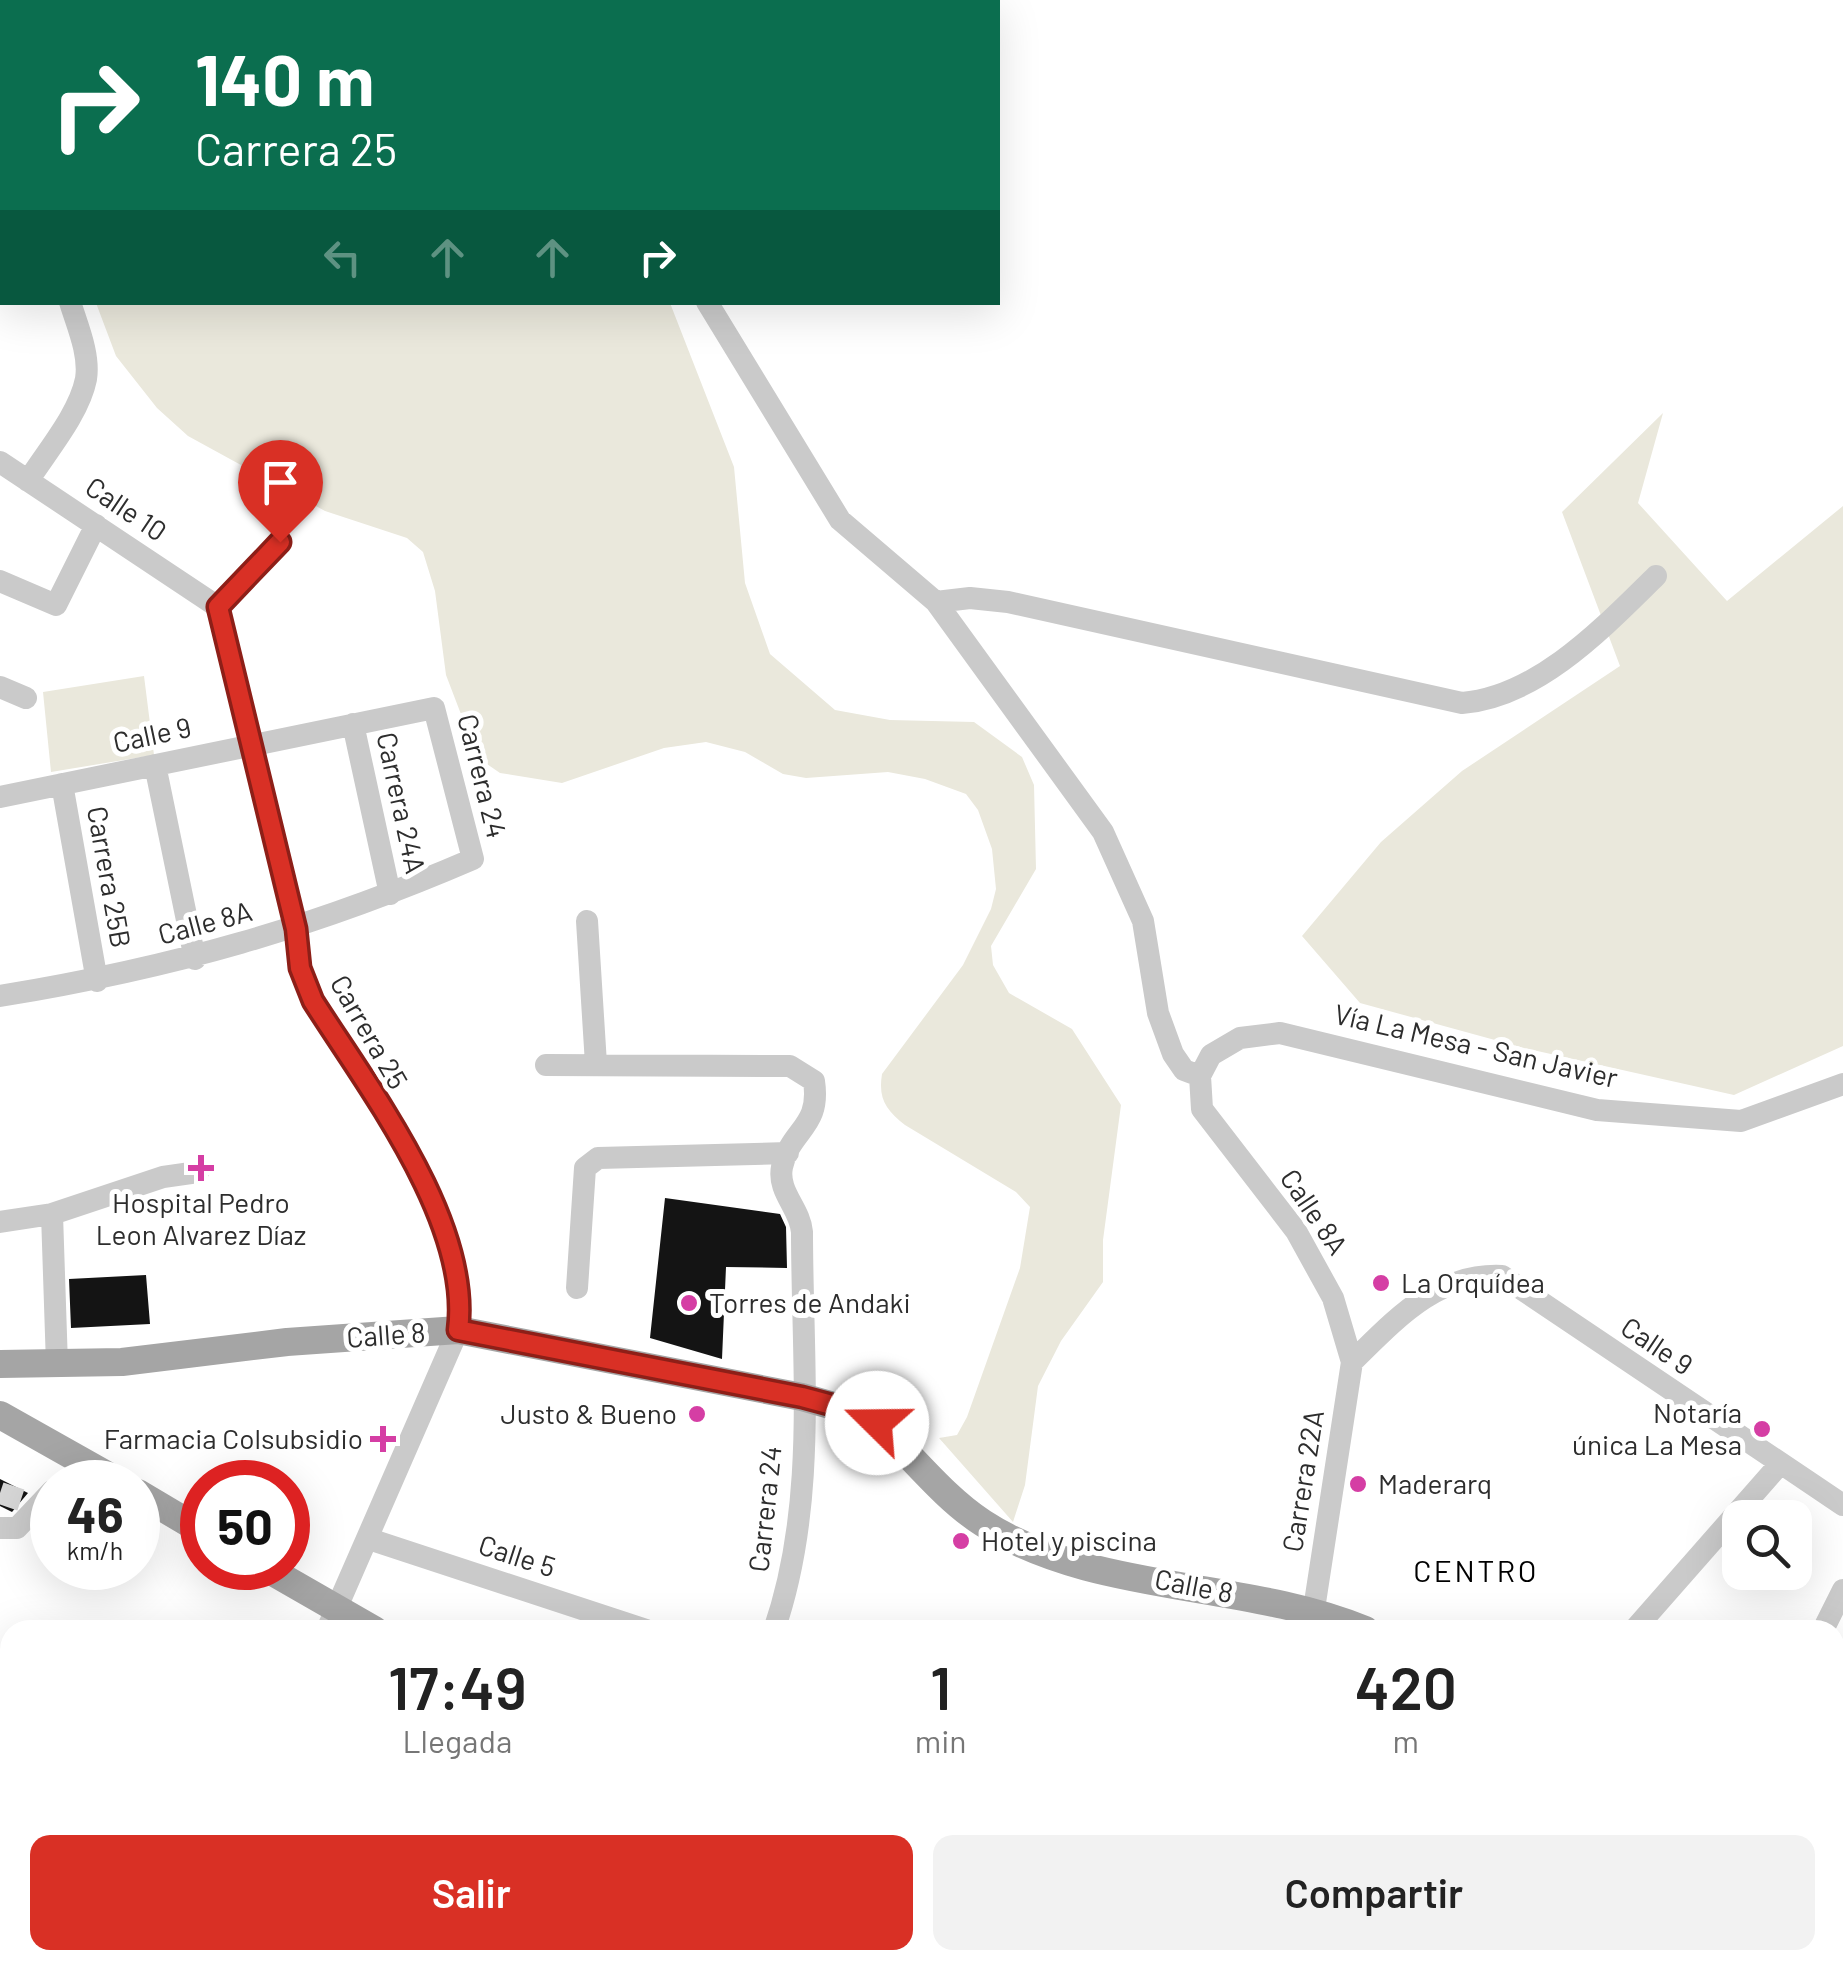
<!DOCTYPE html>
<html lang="es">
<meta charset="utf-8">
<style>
body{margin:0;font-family:Barlow,sans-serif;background:#f2f2f2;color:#222;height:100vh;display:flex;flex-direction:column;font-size:38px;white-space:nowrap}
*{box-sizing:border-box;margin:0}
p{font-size:32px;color:#767676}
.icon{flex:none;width:55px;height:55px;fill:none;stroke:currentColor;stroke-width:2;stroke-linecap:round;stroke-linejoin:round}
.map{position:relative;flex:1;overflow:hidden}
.panel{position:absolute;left:0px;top:1620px;width:1845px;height:350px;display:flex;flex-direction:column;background:#fff;border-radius:30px 30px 0 0;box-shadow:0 10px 40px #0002}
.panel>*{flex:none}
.top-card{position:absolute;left:0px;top:0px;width:1000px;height:305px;box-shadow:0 10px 40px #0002;background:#0b6e4f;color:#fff;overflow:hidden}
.controls{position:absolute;left:1722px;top:1500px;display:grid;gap:20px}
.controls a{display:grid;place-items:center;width:90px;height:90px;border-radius:20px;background:#fff;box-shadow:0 10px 40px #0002;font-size:50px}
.speed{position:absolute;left:30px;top:1460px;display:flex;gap:20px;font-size:50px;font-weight:700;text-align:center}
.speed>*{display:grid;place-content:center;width:130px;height:130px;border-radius:50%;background:#fff;box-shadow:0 10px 40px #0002;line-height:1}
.speed small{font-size:25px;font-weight:400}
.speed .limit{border:15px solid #d22;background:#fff;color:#111}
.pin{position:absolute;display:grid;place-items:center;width:85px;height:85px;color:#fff;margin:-102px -42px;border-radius:50% 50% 50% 0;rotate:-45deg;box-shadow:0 0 10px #0007}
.pin .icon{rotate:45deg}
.me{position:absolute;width:110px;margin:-55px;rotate:292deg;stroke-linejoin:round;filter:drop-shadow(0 0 8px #0008)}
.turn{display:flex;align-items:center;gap:35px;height:210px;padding:0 30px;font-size:45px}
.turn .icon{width:130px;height:130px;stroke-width:2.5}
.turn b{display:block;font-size:70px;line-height:85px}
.lanes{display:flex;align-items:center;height:95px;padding:0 30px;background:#0003;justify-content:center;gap:50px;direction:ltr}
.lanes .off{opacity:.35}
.eta{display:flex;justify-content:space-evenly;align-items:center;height:170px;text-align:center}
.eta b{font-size:60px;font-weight:600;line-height:70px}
.cta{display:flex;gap:20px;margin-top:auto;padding:20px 30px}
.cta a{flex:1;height:115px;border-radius:20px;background:#d93025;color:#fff;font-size:40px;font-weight:600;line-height:115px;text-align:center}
.cta a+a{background:#f2f2f2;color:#222}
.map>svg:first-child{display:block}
</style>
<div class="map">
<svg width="1843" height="1970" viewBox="0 0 1843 1970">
<rect width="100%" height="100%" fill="#fff"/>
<path fill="#eae8dc" d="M96,303h574l64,164 11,116 25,71 65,56 55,10 84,2 48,35 12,28 2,84 -45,77 2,19 16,28 63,36 49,76 -18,135v42l-42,59 -23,45 -13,99 -12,37 -74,-84 18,-3 10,-18 53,-149 10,-61 -14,-15 -111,-67c-19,-15 -27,-26 -23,-51l81,-109 28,-56 5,-20 -4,-40 -14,-39 -12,-16 -41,-15 -37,-7 -82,6 -23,-4 -38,-22 -39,-10 -42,6 -102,35 -62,-10 -16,-11 -12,-19 -26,-68 -11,-84 -12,-39 -16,-14 -82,-27 -137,-75 -31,-28 -41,-52z
M1663,413l-25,90 89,98 116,-95v540l-109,49 -210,-47 -164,-45 -58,-67 79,-94 81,-71 158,-105 -58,-154z
M144,676l10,79 -103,17 -8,-80z"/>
<path fill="#141414" d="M665,1198l115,16 6,13 1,41 -61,-1 -4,92 -72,-21z
M146,1275l4,49 -79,4 -2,-49z
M0,1479l28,14 -16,19 -12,-6z"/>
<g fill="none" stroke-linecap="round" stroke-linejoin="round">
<path stroke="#d5d5d5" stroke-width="22" stroke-dasharray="22 11" stroke-linecap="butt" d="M0,1493l24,8"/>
<path stroke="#cacaca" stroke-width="22" d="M101,2l1,-2
M673,2l3,-2
M707,302l133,218 96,82 167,230 40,89 15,92 15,41 11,16 16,6
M0,462l218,145
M28,481c19,-30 51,-67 58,-102 4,-25 -9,-54 -16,-77
M0,581l56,24 40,-80
M936,602l34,-4 38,4 454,101c76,-6 142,-76 194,-127
M218,607l78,322 5,39 12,33c57,89 159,221 145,329l-131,300
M218,607l62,-65
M0,687l26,11
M353,724l37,170
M155,765l40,194
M62,784l35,197
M0,797l434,-89 39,151c-160,69 -302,109 -473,137
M587,921l9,143
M546,1065l244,1 24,15c7,47 -23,47 -32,86 -5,25 18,41 20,65 0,132 16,271 -28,398
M0,1222l52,-8
M577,1288l8,-120 13,-10 190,-5
M1352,1362c44,-43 85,-89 150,-86l341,229
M57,1365l-5,-151 111,-37 35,-5
M0,1528h17l35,-37
M369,1539l277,91
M1306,1630l8,-21 38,-247 -19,-64 -37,-67 -94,-122 -2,-33 11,-21 29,-17 40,-5 317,77 144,11 102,-37
M1634,1630l145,-165
M1823,1630l20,-40
M429,1960l9,10
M1116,1960l9,10
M1228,1960l28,10
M1785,1960l9,10
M196,1970l6,-10
M532,1970l8,-10
M1586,1970l5,-10"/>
<path stroke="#a5a5a5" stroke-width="28" d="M0,1364l122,-2 165,-20 171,-12 344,67 56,16 19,10c34,32 67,75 106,100 109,71 262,57 382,107
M0,1415l119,67
M138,1493l64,38
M266,1568l108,62
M1835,1854l8,4
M770,1960l11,10"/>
</g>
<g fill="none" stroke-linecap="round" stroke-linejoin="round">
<defs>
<path id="route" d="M280,542l-62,65 78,322 4,39 13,33c56,88 159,222 145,329l344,67 56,15 19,11"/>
</defs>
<use href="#route" stroke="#8d1f18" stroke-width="25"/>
<use href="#route" stroke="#d93025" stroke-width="18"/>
</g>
<g fill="#d53ea4" stroke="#fff" stroke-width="4">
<path d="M196 1153h10v10h10v10h-10v10h-10v-10h-10v-10h10z"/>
<circle cx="1381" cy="1283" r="10"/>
<circle cx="689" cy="1303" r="10"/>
<circle cx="697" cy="1414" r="10"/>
<circle cx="1762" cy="1429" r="10"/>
<path d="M378 1424h10v10h10v10h-10v10h-10v-10h-10v-10h10z"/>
<circle cx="1358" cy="1484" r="10"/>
<circle cx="961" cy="1541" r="10"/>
</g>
<g text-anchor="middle" stroke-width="10" stroke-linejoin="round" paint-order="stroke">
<g font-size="28" fill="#2d2d2d" stroke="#fff">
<text transform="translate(126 509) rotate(34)" y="10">Calle 10</text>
<text transform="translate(152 735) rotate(-12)" y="10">Calle 9</text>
<text transform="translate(482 776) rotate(76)" y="10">Carrera 24</text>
<text transform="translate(401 803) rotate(78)" y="10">Carrera 24A</text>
<text transform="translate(109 877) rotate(80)" y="10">Carrera 25B</text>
<text transform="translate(205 923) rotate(-15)" y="10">Calle 8A</text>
<text transform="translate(369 1032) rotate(60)" y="10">Carrera 25</text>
<text transform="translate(1476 1046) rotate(13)" y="10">Vía La Mesa - San Javier</text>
<text transform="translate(1314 1212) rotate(56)" y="10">Calle 8A</text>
<text transform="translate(386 1335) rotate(-4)" y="10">Calle 8</text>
<text transform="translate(1657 1346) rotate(34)" y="10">Calle 9</text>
<text transform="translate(1303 1481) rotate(-81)" y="10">Carrera 22A</text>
<text transform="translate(765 1509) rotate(-84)" y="10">Carrera 24</text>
<text transform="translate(517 1556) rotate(18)" y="10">Calle 5</text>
<text transform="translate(1194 1586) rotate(11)" y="10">Calle 8</text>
</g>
<g font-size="28" fill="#2d2d2d" stroke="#fff" text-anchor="start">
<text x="201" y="1213" text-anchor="middle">Hospital Pedro<tspan x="201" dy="32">Leon Alvarez Díaz</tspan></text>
<text x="1401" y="1293">La Orquídea</text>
<text x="709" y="1313">Torres de Andaki</text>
<text x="1742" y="1423" text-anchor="end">Notaría<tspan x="1742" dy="32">única La Mesa</tspan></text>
<text x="677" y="1424" text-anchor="end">Justo &amp; Bueno</text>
<text x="363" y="1449" text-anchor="end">Farmacia Colsubsidio</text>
<text x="1378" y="1494">Maderarq</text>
<text x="981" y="1551">Hotel y piscina</text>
</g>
<g font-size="30" letter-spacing="2.5" fill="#000" stroke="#fff">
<text x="1476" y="1582">CENTRO</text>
</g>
</g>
</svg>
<div class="controls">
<a><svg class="icon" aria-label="search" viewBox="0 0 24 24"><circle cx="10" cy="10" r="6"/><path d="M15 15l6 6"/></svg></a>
</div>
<div class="speed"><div>46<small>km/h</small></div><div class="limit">50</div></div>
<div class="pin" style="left:280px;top:542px;background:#d93025"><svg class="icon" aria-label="arrive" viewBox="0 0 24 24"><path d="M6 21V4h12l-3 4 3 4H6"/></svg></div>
<svg class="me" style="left:877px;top:1423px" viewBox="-20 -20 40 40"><circle r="19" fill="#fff"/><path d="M0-13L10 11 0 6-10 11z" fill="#d93025"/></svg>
<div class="top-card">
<div class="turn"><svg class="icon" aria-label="right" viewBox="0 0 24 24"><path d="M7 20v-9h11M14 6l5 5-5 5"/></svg><div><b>140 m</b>Carrera 25</div></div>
<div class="lanes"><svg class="icon off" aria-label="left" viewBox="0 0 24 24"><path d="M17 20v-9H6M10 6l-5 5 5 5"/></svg><svg class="icon off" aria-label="ahead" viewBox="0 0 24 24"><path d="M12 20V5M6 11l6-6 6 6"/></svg><svg class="icon off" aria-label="ahead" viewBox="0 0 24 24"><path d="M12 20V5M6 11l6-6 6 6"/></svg><svg class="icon" aria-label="right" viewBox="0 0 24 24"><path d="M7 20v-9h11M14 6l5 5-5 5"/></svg></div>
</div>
<section class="panel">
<div class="eta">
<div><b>17:49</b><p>Llegada</p></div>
<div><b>1</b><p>min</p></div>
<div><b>420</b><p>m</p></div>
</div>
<div class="cta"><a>Salir</a><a>Compartir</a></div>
</section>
</div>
